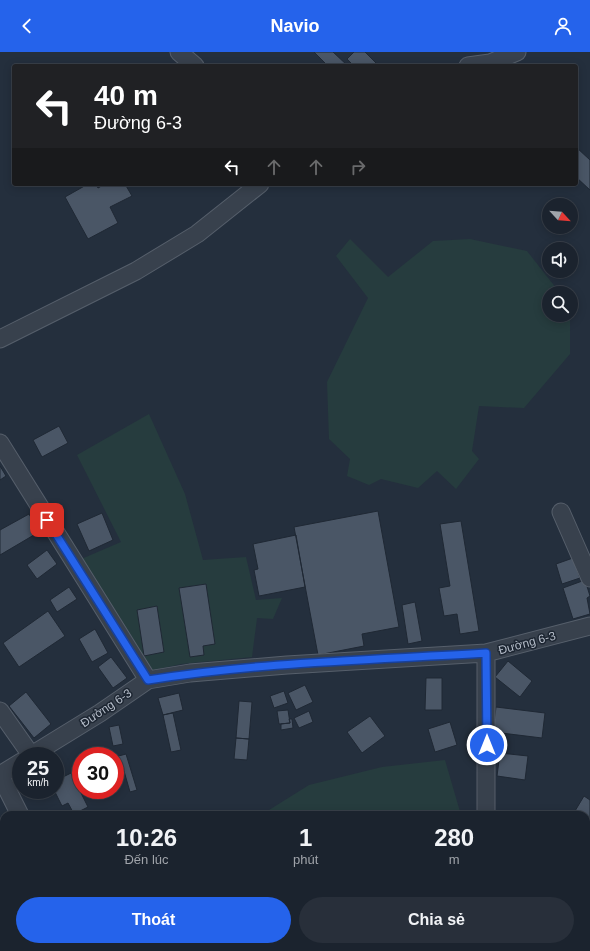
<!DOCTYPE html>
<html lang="vi">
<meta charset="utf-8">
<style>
body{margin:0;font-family:Helvetica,sans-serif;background:#282f3a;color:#f1f3f6;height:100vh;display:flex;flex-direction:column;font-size:15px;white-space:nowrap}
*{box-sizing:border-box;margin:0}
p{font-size:13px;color:#a0a4aa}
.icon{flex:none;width:22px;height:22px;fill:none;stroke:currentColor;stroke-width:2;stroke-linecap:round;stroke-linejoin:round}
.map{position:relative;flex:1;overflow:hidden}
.sheet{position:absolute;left:0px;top:759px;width:590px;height:140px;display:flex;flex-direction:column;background:#1b232e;border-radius:12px 12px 0 0;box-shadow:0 2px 10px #0003,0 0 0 1px #39404a}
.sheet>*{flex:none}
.guide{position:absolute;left:12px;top:12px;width:566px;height:122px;border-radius:4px;box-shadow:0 2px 10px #0003,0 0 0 1px #39404a;background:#202124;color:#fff;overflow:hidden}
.needle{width:26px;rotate:116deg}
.fabs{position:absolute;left:542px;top:146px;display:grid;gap:8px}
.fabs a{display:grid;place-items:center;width:36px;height:36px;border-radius:50%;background:#1b232e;box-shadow:0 2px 10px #0003,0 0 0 1px #39404a;font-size:20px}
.speed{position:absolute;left:12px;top:695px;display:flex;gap:8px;font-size:20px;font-weight:700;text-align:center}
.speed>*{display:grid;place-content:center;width:52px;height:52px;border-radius:50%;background:#1b232e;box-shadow:0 2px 10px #0003,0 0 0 1px #39404a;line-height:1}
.speed small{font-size:10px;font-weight:400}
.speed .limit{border:6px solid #d22;background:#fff;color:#111}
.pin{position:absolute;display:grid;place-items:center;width:34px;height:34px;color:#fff;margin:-17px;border-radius:8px;box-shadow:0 2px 6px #0006}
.me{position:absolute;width:44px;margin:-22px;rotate:0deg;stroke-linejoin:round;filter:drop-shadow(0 0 3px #0008)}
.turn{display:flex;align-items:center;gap:14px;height:84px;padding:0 16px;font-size:18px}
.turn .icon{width:52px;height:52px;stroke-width:2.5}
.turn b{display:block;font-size:28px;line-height:34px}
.lanes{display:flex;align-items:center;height:38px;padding:0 16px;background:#0003;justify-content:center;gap:20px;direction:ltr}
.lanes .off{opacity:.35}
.eta{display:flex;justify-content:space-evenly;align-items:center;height:68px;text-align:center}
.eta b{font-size:24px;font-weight:700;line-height:28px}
.action{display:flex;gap:8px;margin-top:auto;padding:8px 16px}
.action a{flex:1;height:46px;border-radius:24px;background:#2563eb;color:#fff;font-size:16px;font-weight:700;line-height:46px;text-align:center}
.action a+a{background:#282f3a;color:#f1f3f6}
header{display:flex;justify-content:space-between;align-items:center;height:52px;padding:0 16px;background:#2563eb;color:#fff;font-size:18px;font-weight:700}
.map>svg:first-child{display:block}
</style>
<header><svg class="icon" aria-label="back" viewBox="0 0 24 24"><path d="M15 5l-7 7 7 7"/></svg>Navio<svg class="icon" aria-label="person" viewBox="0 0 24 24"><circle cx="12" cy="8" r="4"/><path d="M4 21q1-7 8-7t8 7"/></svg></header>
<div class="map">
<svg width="590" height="899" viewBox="0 0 590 899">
<rect width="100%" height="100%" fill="#242f3d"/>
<path fill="#263c3e" d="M350,187l38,38 45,-36 37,-2 57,12 33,42h-11v22h21v39l-46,54 -45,-2 -7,45 7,8 -23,30 -19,-18 -19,17 -37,-9 -12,6 -22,-9 3,-17 -21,-20 -2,-57 41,-84 -32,-42z
M149,362l36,80 18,66 43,-3 10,43 26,-2 -9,21 -16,-1 -5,39 -71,7 -31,7 -71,-111 42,-18 -44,-87z
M445,708l16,55h-200l48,-30 73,-18z
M60,895h342l-2,4h-342z"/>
<path fill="#4a5666" stroke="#1f2834" d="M314,0h19l15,14h-20z
M354,0h11l14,14h-25l-7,-7z
M576,95l14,13v30l-14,-13z
M88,132h8l2,4 7,-4h20l7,12 -22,11 8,16 -30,16 -23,-42z
M59,374l9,17 -26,14 -9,-17z
M0,414l6,10 -6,4z
M378,459l21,116 -37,7 2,12 -46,9 -24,-128z
M102,461l11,27 -24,11 -12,-27z
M29,462l10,18 -39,23v-25z
M461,469l18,110 -19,3 -3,-20 -13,2 -5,-28 11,-2 -10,-62z
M296,483l9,52 -46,9 -5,-26 4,-1 -5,-25z
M47,498l10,14 -20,15 -10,-14z
M573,506l7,20 -18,6 -6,-20z
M585,528l5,16 -3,2 3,16 -17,5 -10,-31z
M206,532l9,60 -12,2 1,9 -14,2 -11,-69z
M69,535l8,12 -20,13 -7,-12z
M415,550l7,39 -14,3 -6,-39z
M157,554l7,46 -20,4 -7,-46z
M48,559l17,25 -46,31 -16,-24z
M95,577l13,24 -16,9 -13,-23z
M111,605l16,21 -14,10 -15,-21z
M508,609l24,20 -12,16 -25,-20z
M426,626h16v32h-17z
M305,633l8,17 -17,8 -8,-17z
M284,639l4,12 -14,5 -4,-12z
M26,640l25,32 -17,14 -25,-32z
M179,641l4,17 -20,5 -5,-17z
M239,649l13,1 -3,37 -13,-1z
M496,655l49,6 -3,25 -49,-6z
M288,658l2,13 -11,1 -2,-13z
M309,659l4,11 -14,6 -5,-10z
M173,661l8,37 -10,2 -8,-37z
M370,664l15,20 -23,17 -15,-21z
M289,667h3l1,9 -12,2v-6l9,-1z
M450,670l7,23 -22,7 -7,-23z
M119,673l4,19 -10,2 -4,-19z
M236,686l13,1 -2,21 -13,-1z
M500,701l28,3 -3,24 -28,-4z
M126,702l11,36 -7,2 -6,-21 -7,2 -2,-8v-8z
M71,721l17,34 -14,7 -6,-11 -6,3 -8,-16 1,-9z
M584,744l6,4v20l-4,-2v-3h-5l-6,-4z
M3,769l1,1v23l-4,-6v-16z"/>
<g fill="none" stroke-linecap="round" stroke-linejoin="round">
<defs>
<path id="minor" d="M179,0l16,14
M468,14l22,-3 27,-11
M0,287l136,-68 61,-37 63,-50
M0,391l148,237
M561,460l29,66
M486,601v162
M0,659l31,44
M30,704l70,-43 48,-33 42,-7 97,-8 199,-12 104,-27
M20,763l-20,-40 21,-13
M561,895l4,4
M443,899l1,-4"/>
</defs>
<use href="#minor" stroke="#565f6b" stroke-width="19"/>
<use href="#minor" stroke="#38414d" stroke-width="17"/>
</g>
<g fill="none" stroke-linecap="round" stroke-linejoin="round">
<defs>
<path id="route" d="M47,468l101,160c112,-18 225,-20 338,-27l1,92"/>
</defs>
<use href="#route" stroke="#184099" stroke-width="10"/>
<use href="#route" stroke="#2563eb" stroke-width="7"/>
</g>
<g text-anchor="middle" stroke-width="3" stroke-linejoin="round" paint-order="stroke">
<g font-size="12" fill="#b4bcc8" stroke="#1d2632">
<text transform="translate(527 591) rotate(-15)" y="4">Đường 6-3</text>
<text transform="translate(106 656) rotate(-34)" y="4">Đường 6-3</text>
</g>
</g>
</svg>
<div class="fabs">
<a><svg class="needle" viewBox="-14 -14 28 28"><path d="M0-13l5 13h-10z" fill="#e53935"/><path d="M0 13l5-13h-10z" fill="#a0a4aa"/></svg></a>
<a><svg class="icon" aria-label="sound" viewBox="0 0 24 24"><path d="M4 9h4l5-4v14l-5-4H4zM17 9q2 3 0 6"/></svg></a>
<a><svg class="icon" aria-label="search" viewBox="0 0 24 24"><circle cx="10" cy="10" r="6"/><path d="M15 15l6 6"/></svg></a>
</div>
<div class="speed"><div>25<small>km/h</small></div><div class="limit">30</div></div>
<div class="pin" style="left:47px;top:468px;background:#d93025"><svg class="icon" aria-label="arrive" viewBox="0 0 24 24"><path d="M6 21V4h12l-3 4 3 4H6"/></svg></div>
<svg class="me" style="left:487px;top:693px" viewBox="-20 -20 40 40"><circle r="17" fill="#2563eb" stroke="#fff" stroke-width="3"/><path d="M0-11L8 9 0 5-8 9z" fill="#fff"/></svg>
<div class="guide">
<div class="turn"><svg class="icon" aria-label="left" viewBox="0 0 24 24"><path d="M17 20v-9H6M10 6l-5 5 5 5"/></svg><div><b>40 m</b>Đường 6-3</div></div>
<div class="lanes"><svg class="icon" aria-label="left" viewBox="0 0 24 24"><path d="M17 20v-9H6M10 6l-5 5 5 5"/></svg><svg class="icon off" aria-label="ahead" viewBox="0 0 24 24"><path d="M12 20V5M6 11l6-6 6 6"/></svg><svg class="icon off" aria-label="ahead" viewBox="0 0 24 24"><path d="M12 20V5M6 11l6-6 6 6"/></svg><svg class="icon off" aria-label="right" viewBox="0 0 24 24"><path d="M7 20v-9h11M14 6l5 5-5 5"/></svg></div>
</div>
<section class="sheet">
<div class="eta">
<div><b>10:26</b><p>Đến lúc</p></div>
<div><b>1</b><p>phút</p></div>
<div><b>280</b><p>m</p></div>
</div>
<div class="action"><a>Thoát</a><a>Chia sẻ</a></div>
</section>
</div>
